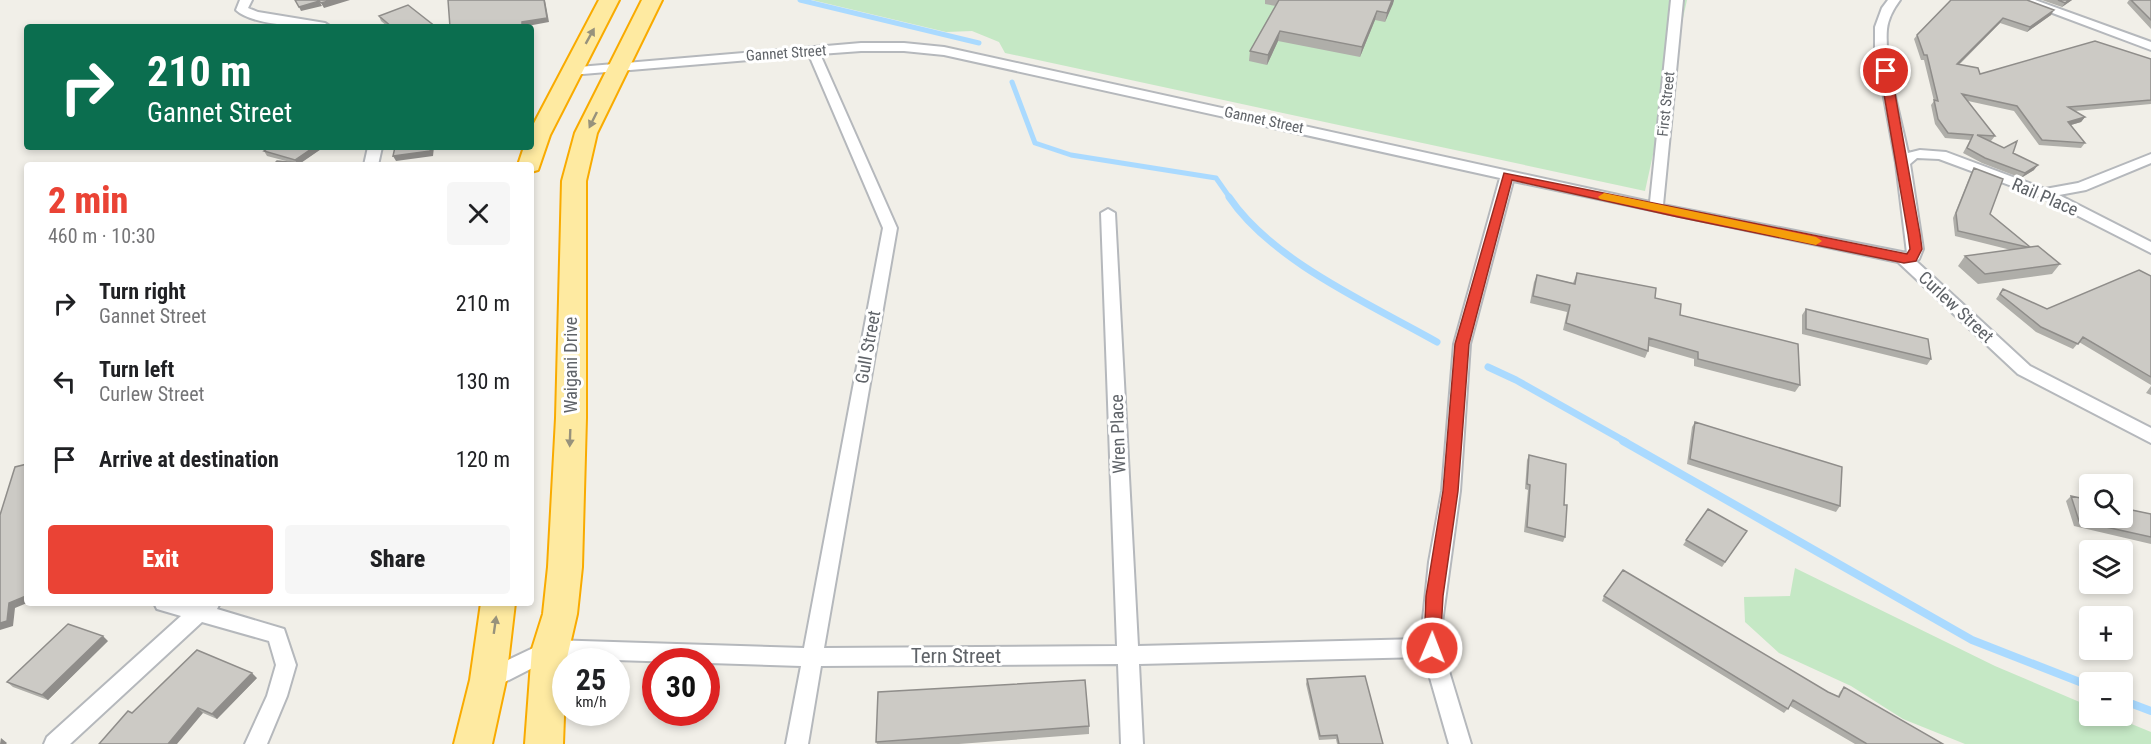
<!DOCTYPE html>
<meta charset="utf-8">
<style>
body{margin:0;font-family:"Roboto Condensed",sans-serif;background:#f6f6f6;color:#202124;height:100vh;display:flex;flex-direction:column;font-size:22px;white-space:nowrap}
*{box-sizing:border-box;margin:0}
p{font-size:20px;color:#757577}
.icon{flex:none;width:33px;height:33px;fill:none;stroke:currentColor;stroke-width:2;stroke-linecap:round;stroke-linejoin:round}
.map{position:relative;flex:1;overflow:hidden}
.panel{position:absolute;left:24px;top:162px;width:510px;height:444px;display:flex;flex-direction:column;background:#fff;border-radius:6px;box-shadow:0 3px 9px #0003}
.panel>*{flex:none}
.top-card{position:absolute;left:24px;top:24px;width:510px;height:126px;border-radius:6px;box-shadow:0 3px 9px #0003;background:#0b6e4f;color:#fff;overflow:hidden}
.buttons{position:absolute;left:2079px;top:474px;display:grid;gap:12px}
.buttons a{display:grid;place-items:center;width:54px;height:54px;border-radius:6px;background:#fff;box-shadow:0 3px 9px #0003;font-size:30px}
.speed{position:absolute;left:552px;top:648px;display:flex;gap:12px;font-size:30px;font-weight:700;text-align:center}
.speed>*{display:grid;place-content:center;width:78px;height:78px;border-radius:50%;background:#fff;box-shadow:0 3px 9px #0003;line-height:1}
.speed small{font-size:15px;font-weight:400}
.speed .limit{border:9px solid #d22;background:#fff;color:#111}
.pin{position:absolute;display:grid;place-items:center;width:51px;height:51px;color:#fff;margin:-26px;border:3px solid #fff;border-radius:50%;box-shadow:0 2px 6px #0007}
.me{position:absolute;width:66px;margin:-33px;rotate:1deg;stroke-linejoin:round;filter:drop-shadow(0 0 4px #0008)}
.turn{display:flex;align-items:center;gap:21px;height:126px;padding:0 24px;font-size:27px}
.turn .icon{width:78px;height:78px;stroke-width:2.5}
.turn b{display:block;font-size:42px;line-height:51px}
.round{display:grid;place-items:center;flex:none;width:63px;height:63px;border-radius:6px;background:#f6f6f6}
.head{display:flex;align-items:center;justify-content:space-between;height:102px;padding:0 24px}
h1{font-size:36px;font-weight:800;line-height:45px;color:#ea4335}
.action{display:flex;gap:12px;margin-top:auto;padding:12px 24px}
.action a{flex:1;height:69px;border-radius:6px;background:#ea4335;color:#fff;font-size:24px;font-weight:800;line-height:69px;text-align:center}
.action a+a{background:#f6f6f6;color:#202124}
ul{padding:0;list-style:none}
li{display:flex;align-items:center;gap:18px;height:78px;padding:0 24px}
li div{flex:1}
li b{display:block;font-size:22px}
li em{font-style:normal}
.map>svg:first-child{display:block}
</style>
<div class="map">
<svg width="2151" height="744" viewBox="0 0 2151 744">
<rect width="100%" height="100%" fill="#f1efe8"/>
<path fill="#c5e8c5" d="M812,0h875l-42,191 -640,-138 -6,-11 -27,-11 -26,1z
M1795,568l200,98 94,40 1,10h22l39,16v12h-186l-62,-25 -52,-33 -72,-33 -34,-31 -1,-25 46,-1z"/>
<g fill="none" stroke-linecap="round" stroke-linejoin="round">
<path stroke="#aadaff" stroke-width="5" d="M800,0l179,43
M1012,82l23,61 36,12 145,23 14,20"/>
<path stroke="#aadaff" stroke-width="7" d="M1229,197c43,64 141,107 208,145
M1488,367l28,13 110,62"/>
<path stroke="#aadaff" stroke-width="8" d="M1623,441l349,199 118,46
M2122,700l29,11"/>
<defs>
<path id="minor" d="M240,0h12l-4,8 10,4 67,11 6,4c-23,0 -78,-1 -95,-17z
M1671,0h12l-20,205 244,48 -11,-90 -21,-115v-21l7,-19 6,-8h12c-6,8 -12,19 -13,29 -3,33 14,90 21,124l12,-3 26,2 99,37 33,-6 73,-29v9l-65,27 -27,5 92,47v11l-112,-57 -100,-37 -22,-1 -7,6 13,85 -4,10 -3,2 114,105 121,62v15l-133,-69 -120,-112 -385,-81 -43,163 -10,147 -19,139 1,18 29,96h-22l-25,-87 -285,7 4,80h-22l-3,-80 -297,2 -13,78h-22l15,-78 -249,-8 -57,29 -7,2 -7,-2 -3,-7 3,-7 69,-33 254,8 79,-420 -74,-173 -238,20 -4,-1 -2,-3 2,-3 294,-25h43l40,4 706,155zM861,51h43l40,4 556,123 -46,166 -12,147 -13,71 -8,77 -283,7 -23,-433 -7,-4 -7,4 16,433 -293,2 73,-420 -77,-174z
M2018,0h17l116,42v8z
M368,147h14l-4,18h-14z
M154,603h66l-3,6 67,20 12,36 -9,31 -20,48h-22l22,-48 9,-31 -7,-24 -67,-19 -132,122h-26l3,-7 134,-121 -24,-7z"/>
<path id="trunk" d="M599,0h20l-69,135 -12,35 -7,2v-7h-13l6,-18h7v-18z
M642,0h20l-65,133 -11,48v237l-4,149 -5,47 -11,48 -3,82h-38l7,-95 11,-35 5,-47 8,-149 6,-237 13,-48z
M481,603h34l-9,77 -14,64h-38l16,-64z"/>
</defs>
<use href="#minor" stroke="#b5b8bc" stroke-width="4"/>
<use href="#trunk" stroke="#f9ab00" stroke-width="4"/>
<use href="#minor" fill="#fff" fill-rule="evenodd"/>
<use href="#trunk" fill="#feeaa1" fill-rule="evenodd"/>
</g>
<path fill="#afaea9" d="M1265,0h129l-9,22 -10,-2 -15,37 -82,-16 -11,24 -18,-4 1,-10 26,-45 -11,-2z
M1951,0l100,15 -24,17 -27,-9 -41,42 21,9 171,-15v45l-76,7 10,6 -4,5 -10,3 14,18 -4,5 -42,-3 -25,-34 -46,-10 27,35 -4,5h-1l23,12 21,17 -13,8 -39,-15 -19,-10 7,-13 -25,-2 -10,-14 -4,-19 3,-4 -10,-41h-3l-7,-21 3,-4z
M2042,0h30l-10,7z
M2129,0h22v29l-24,-26z
M379,16l57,11h-48l-7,-6z
M324,147l-24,16 -10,-1 -23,-6 -3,-5z
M1974,168l16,46 40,33 30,17 -8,10 -74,10 -20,-18 7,-10 46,-6 -56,-14 -2,-18 18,-45z
M1577,273l78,25 25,17 120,70 -5,7 -101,-26v-7l-45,-13 -1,5 -3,7 -82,-28 4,-18 -37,-9 4,-21 3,-7 36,8z
M2151,276v109l-72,-43 -6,7 -37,-17 -40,-33 7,-10 44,20z
M1806,309l125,50 -4,6 -125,-31v-19z
M2151,386v9l-5,-2z
M1695,422l145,84 -4,6 -149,-48 5,-37z
M1529,455l35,50 1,32 -2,5 -39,-10 4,-42 -3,-1 2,-29z
M2071,496l80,18v30l-77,-18 -8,-25z
M1708,509l39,22 -25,36 -39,-22z
M1604,596l234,100 2,-4 4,-5 99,57h-88l-65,-38 -6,7 -182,-112z
M108,641l-60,59 -35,-13 -6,-5z
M257,678l-40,41 -14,-6h-71z
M1307,679l76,65h-46l-1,-5 -17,1 -13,-56z
M1089,726v8l-130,10h-82l-1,-2z"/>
<path fill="#8f8d8a" d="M332,0h18l-26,8 -3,-5z
M544,0h1l4,22 -27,5v-5z
M1392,0h2l-1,4 -8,18 2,-9z
M2069,0h3l-10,7 3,-4z
M319,1l3,5 -21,5 -2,-4z
M2054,10l-3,5 -24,17 3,-5z
M1377,11l-2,9 -15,37 2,-10z
M2003,18l-3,5 -46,46 3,-5z
M1280,31l-2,10 -11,24 1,-10z
M2085,117l-4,5 -17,5 4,-5z
M314,147h10l-26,18 -3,-5z
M431,147h3l-1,9 -37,5 -3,-5z
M2038,165l-4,5 -13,8 4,-5z
M27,585v18l-12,5 -2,18 -13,4v-7l9,-20z
M103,636l5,5 -60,59 -6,-5z
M252,673l5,5 -40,41 -5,-5z
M198,708l5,5 -26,31h-9z
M1,738l6,5 -1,1h-6z"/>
<path fill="#cccac5" stroke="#8f8d8a" stroke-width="1.5" d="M295,0h37l-11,3 -2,-2 -20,6z
M448,0h96l3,18 -25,4v5h-72z
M1279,0h113l-5,13 -10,-2 -15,36 -82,-16 -12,24 -18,-4z
M1951,0h76l27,10 -24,17 -27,-9 -46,46 21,4 2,6 115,-33 56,18v41l-83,7 17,10 -17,5 17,21 -43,-3 -25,-34 -55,-12 33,42 -18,-1 27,13 13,-7 -4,12 25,12 -13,8 -40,-15 -18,-10 6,-13 -25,-2 -10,-14 -4,-19 4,1 -11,-46h-3l-7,-20z
M2058,0h11l-4,3z
M2131,0h20v20z
M408,5l28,22h-44l-13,-11z
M270,147h44l-19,13 -31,-9z
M395,147h36l-1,4 -37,5z
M277,161l35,3 -39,1z
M1974,168l29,11 -13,35 40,33h-3l-69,-16 -2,-18z
M2038,246l22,18 -75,10 -20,-18z
M2139,270l12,6v101l-68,-40 -5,7 -37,-17 -41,-33 3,-5 44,20z
M1577,273l79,15 -1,10 26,6 -1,11 118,29 2,41 -102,-26v-7l-49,-14 -1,13 -82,-28 4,-18 -37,-9 4,-21 38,9z
M1806,309l122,30 3,20 -125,-30z
M1695,422l147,45 -2,39 -150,-47z
M1529,455l37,9 -2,41h3l-2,32 -38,-10 3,-42 -3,-1z
M27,464v121l-1,11 -17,7 -2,18 -7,2v-108l15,-48z
M2071,496l19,4v18h32v-10l29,6v23l-72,-16z
M1708,509l39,22 -22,31 -39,-22z
M1623,570l205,122 11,5 5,-10 99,57h-76l-74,-44 -5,9 -184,-113z
M68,624l35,12 -61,59 -35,-13z
M197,650l55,23 -40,41 -14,-6 -30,36h-69l29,-33 4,2z
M1365,676l18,68h-44l-2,-9 -17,1 -13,-57z
M1085,680l4,46 -213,16 2,-50z"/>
<defs><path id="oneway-solid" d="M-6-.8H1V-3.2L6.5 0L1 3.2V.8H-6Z" transform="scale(1.5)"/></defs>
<g fill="#97927c">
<use href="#oneway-solid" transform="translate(590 36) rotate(-61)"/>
<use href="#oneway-solid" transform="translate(593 120) rotate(116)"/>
<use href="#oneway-solid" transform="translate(570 438) rotate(92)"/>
<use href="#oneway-solid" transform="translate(495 625) rotate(-82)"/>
</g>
<path fill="#ea4335" stroke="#982c22" stroke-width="1.5" d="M1886,68l5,3 29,163 2,15 -6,12 -12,2 -226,-46 -166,-37 -43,164 -11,147 -15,105 -3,52 -2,5 -6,3 -6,-3 -2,-5 2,-52 17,-105 12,-147 49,-171 403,81 3,-5 -2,-15 -28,-163z"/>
<path fill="#f59e0b" d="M1604,193l212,44 6,4 -6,4 -216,-46 -2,-2z"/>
<g text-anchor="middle" stroke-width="6" stroke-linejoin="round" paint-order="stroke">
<g font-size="15" fill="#5f6368" stroke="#fff">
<text transform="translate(786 53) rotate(-4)" y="5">Gannet Street</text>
<text transform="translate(1666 104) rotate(-84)" y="5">First Street</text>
<text transform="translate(1264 120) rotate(12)" y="5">Gannet Street</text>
</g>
<g font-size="18" fill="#5f6368" stroke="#fff">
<text transform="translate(2045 197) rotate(23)" y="6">Rail Place</text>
<text transform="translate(1956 307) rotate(43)" y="6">Curlew Street</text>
<text transform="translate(868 347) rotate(-80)" y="6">Gull Street</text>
<text transform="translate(571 365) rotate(-90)" y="6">Waigani Drive</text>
<text transform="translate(1118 434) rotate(-92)" y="6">Wren Place</text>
</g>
<g font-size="21" fill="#5f6368" stroke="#fff">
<text x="956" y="663">Tern Street</text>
</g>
</g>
</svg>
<div class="buttons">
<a><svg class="icon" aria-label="search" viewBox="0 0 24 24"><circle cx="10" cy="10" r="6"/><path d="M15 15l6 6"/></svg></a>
<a><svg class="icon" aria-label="layers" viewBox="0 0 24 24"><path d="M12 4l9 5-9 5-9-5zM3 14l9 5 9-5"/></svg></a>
<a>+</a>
<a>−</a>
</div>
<div class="speed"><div>25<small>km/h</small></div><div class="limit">30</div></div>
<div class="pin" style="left:1886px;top:71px;background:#d93025"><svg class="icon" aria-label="arrive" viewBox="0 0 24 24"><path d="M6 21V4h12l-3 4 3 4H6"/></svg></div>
<svg class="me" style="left:1432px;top:648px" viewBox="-20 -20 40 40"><circle r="17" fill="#ea4335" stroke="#fff" stroke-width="3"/><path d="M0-11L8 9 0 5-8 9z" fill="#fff"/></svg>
<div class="top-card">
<div class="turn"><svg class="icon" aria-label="right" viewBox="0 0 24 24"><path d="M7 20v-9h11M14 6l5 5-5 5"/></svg><div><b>210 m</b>Gannet Street</div></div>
</div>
<section class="panel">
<div class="head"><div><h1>2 min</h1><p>460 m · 10:30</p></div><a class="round"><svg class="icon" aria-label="close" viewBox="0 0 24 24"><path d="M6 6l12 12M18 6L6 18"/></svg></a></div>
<ul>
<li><svg class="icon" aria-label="right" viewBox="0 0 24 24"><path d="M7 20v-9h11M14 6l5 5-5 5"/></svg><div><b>Turn right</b><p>Gannet Street</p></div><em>210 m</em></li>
<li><svg class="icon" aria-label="left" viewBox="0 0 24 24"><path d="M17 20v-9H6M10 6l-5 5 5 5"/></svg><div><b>Turn left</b><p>Curlew Street</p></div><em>130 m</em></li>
<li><svg class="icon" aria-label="arrive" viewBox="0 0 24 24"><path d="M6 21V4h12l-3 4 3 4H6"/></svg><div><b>Arrive at destination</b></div><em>120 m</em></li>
</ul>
<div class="action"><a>Exit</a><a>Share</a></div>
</section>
</div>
